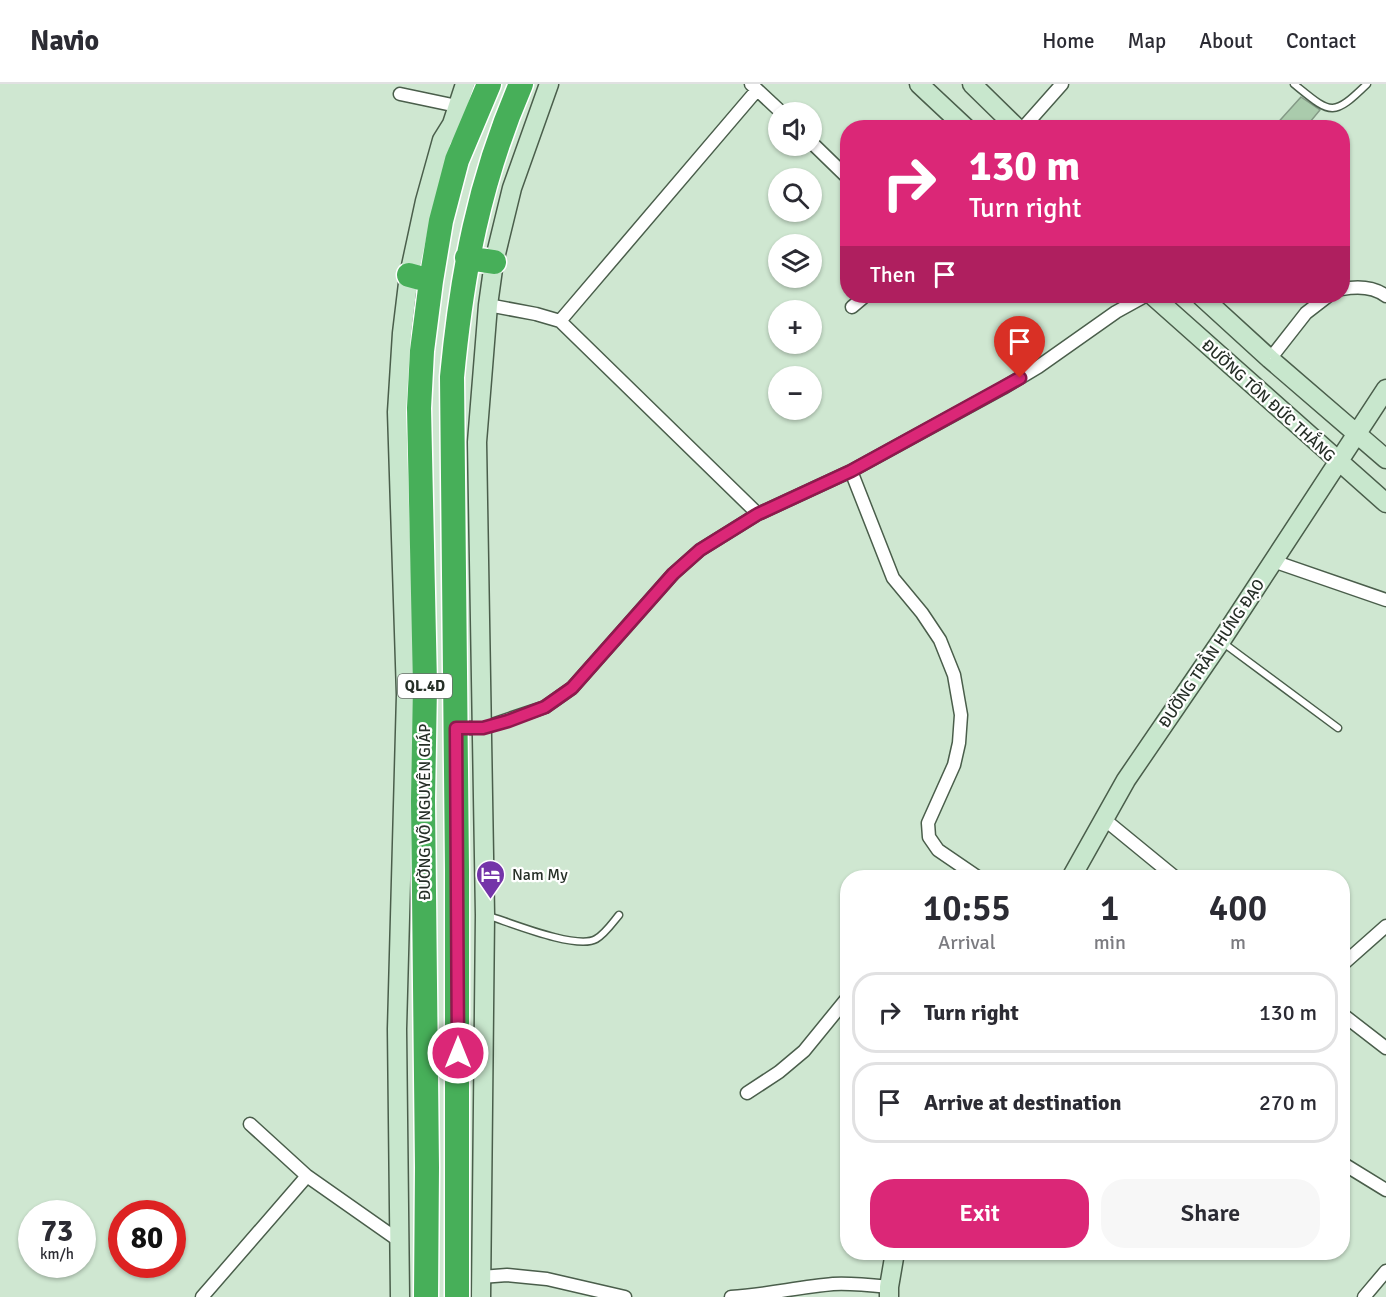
<!DOCTYPE html>
<meta charset="utf-8">
<style>
body{margin:0;font-family:Signika,sans-serif;background:#f7f7f7;color:#2b2b33;height:100vh;display:flex;flex-direction:column;font-size:22px;white-space:nowrap}
*{box-sizing:border-box;margin:0}
p{font-size:20px;color:#7c7c81}
.icon{flex:none;width:33px;height:33px;fill:none;stroke:currentColor;stroke-width:2;stroke-linecap:round;stroke-linejoin:round}
.map{position:relative;flex:1;overflow:hidden}
.side{position:absolute;left:840px;top:786px;width:510px;height:390px;display:flex;flex-direction:column;background:#fff;border-radius:24px;box-shadow:0 2px 4px #0004}
.side>*{flex:none}
.guide{position:absolute;left:840px;top:36px;width:510px;height:183px;border-radius:24px;box-shadow:0 2px 4px #0004;background:#db2777;color:#fff;overflow:hidden}
.tools{position:absolute;left:768px;top:18px;display:grid;gap:12px}
.tools a{display:grid;place-items:center;width:54px;height:54px;border-radius:50%;background:#fff;box-shadow:0 2px 4px #0004;font-size:30px}
.speed{position:absolute;left:18px;top:1116px;display:flex;gap:12px;font-size:30px;font-weight:700;text-align:center}
.speed>*{display:grid;place-content:center;width:78px;height:78px;border-radius:50%;background:#fff;box-shadow:0 2px 4px #0004;line-height:1}
.speed small{font-size:15px;font-weight:400}
.speed .limit{border:9px solid #d22;background:#fff;color:#111}
.pin{position:absolute;display:grid;place-items:center;width:51px;height:51px;color:#fff;margin:-62px -26px;border-radius:50% 50% 50% 0;rotate:-45deg;box-shadow:0 0 6px #0007}
.pin .icon{rotate:45deg}
.me{position:absolute;width:66px;margin:-33px;rotate:0deg;stroke-linejoin:round;filter:drop-shadow(0 0 4px #0008)}
.turn{display:flex;align-items:center;gap:21px;height:126px;padding:0 30px;font-size:27px}
.turn .icon{width:78px;height:78px;stroke-width:2.5}
.turn b{display:block;font-size:42px;line-height:51px}
.then{display:flex;align-items:center;height:57px;padding:0 30px;background:#0003;gap:12px;font-size:22px}
.eta{display:flex;justify-content:space-evenly;align-items:center;height:102px;text-align:center}
.eta b{font-size:36px;font-weight:600;line-height:42px}
.action{display:flex;gap:12px;margin-top:auto;padding:12px 30px}
.action a{flex:1;height:69px;border-radius:24px;background:#db2777;color:#fff;font-size:24px;font-weight:600;line-height:69px;text-align:center}
.action a+a{background:#f7f7f7;color:#2b2b33}
ul{padding:0;list-style:none}
li{display:flex;align-items:center;gap:18px;height:81px;margin:0 12px 9px;padding:0 18px;border:3px solid #e1e1e2;border-radius:24px}
li div{flex:1}
li b{display:block;font-size:22px}
li em{font-style:normal}
header{display:flex;align-items:center;gap:36px;box-sizing:border-box;height:84px;padding:0 30px;background:#fff;border-bottom:2px solid #e1e1e2}
header strong{font-size:28px}
nav{display:flex;gap:33px;margin-inline-start:auto;font-size:21px}
.map>svg:first-child{display:block}
</style>
<header>
<strong>Navio</strong>
<nav><a>Home</a><a>Map</a><a>About</a><a>Contact</a></nav>
</header>
<div class="map">
<svg width="1386" height="1213" viewBox="0 0 1386 1213">
<rect width="100%" height="100%" fill="#cfe7d1"/>
<path fill="#aacbac" stroke="#849a86" stroke-width="1.5" d="M1301,13l19,13 -15,18h-32z"/>
<g fill="none" stroke-linecap="round" stroke-linejoin="round">
<defs>
<path id="lane" d="M1294,0c37,30 38,34 73,0
M1222,558l116,86
M489,832c22,7 88,34 107,23 9,-5 17,-17 23,-24"/>
<path id="street" d="M751,0l30,28
M400,10l57,12
M1023,44l39,-44
M812,59l36,35
M1342,205c16,-3 31,-3 44,7
M488,221l48,9 24,7 198,193
M852,223l13,-11
M560,237l197,-231
M1270,275l36,-46 22,-17
M851,387l42,107 29,35 18,27 14,35 7,40 -2,28 -5,22 -26,58 1,14 9,13 41,28
M1273,477l113,39
M456,644h27l62,-21 27,-19 101,-114 27,-24 58,-36 93,-43 152,-83 35,-21 78,-55 29,-16
M1104,735l72,59
M1342,881l44,-39
M1342,930l44,34
M747,1009l32,-21 25,-21 44,-54
M250,1040l57,52
M1342,1079l44,27
M481,1193l26,-2 40,4 78,18
M202,1213l105,-121 94,66
M731,1213c34,-2 68,-10 102,-13 19,-1 37,1 56,3
M1364,1213l22,-26"/>
<path id="secondary" d="M919,0l47,44
M972,0l45,44
M1153,212l233,207
M1201,212l69,63 116,100
M1071,794l55,-98 95,-139 165,-252
M400,1213l-3,-268 9,-334 -9,-283 5,-79 7,-58 16,-74 17,-61 10,-16 13,-40
M481,1213l4,-382 -8,-473 11,-137 6,-43 18,-74 37,-104
M889,1213v-10l6,-35"/>
<path id="highway" d="M467,174l27,4
M409,191l22,6
M426,1213l1,-130 -4,-366 2,-116 -6,-277 3,-57 9,-70 10,-60 16,-61 32,-76
M457,1213v-428l-5,-492c10,-105 27,-196 69,-293"/>
</defs>
<use href="#lane" stroke="#4a5e4b" stroke-width="9"/>
<use href="#street" stroke="#4a5e4b" stroke-width="15"/>
<use href="#secondary" stroke="#4a5e4b" stroke-width="21"/>
<use href="#highway" stroke="#fff" stroke-width="27"/>
<use href="#lane" stroke="#fff" stroke-width="6"/>
<use href="#street" stroke="#fff" stroke-width="12"/>
<use href="#secondary" stroke="#c8e7cd" stroke-width="18"/>
<use href="#highway" stroke="#47af59" stroke-width="24"/>
</g>
<g fill="none" stroke-linecap="round" stroke-linejoin="round">
<defs>
<path id="route" d="M458,969l-2,-325h27l25,-7 37,-14 27,-19 101,-114 27,-24 58,-36 93,-43 169,-93"/>
</defs>
<use href="#route" stroke="#8e194d" stroke-width="15"/>
<use href="#route" stroke="#db2777" stroke-width="10"/>
</g>
<defs>
<symbol id="hotel-pin" viewBox="-11 -11 22 30"><path d="M0 17L-7.5 6A9.5 9.5 0 1 1 7.5 6Z" fill="#7434a9" stroke="#fff"/><path d="M-6-4.5h1.5V1H6V5H4.5V3h-9V5H-6ZM-4 0a1.8 1.8 0 1 1 3.6 0ZM.5 0V-2.5h3Q6-2.5 6 0Z" fill="#fff"/></symbol>
</defs>
<g fill-rule="evenodd">
<use href="#hotel-pin" x="474" y="774" width="33" height="45"/>
</g>
<g text-anchor="middle" stroke-width="4.5" stroke-linejoin="round" paint-order="stroke">
<rect fill="#fff" stroke="#676d68" stroke-width="1.5" x="398" y="590" width="54" height="24" rx="4.5"/>
<g font-size="15" font-weight="bold" fill="#262f27">
<text x="425" y="607">QL.4D</text>
</g>
<g font-size="16" fill="#262f27" stroke="#fff">
<text transform="translate(1269 316) rotate(42)" y="6">ĐƯỜNG TÔN ĐỨC THẮNG</text>
<text transform="translate(1211 569) rotate(-56)" y="6">ĐƯỜNG TRẦN HƯNG ĐẠO</text>
<text transform="translate(424 728) rotate(-90)" y="6">ĐƯỜNG VÕ NGUYÊN GIÁP</text>
</g>
<g font-size="16" fill="#262f27" stroke="#fff" text-anchor="start">
<text x="512" y="796">Nam My</text>
</g>
</g>
</svg>
<div class="tools">
<a><svg class="icon" aria-label="sound" viewBox="0 0 24 24"><path d="M4 9h4l5-4v14l-5-4H4zM17 9q2 3 0 6"/></svg></a>
<a><svg class="icon" aria-label="search" viewBox="0 0 24 24"><circle cx="10" cy="10" r="6"/><path d="M15 15l6 6"/></svg></a>
<a><svg class="icon" aria-label="layers" viewBox="0 0 24 24"><path d="M12 4l9 5-9 5-9-5zM3 14l9 5 9-5"/></svg></a>
<a>+</a>
<a>−</a>
</div>
<div class="speed"><div>73<small>km/h</small></div><div class="limit">80</div></div>
<div class="pin" style="left:1020px;top:294px;background:#d93025"><svg class="icon" aria-label="arrive" viewBox="0 0 24 24"><path d="M6 21V4h12l-3 4 3 4H6"/></svg></div>
<svg class="me" style="left:458px;top:969px" viewBox="-20 -20 40 40"><circle r="17" fill="#db2777" stroke="#fff" stroke-width="3"/><path d="M0-11L8 9 0 5-8 9z" fill="#fff"/></svg>
<div class="guide">
<div class="turn"><svg class="icon" aria-label="right" viewBox="0 0 24 24"><path d="M7 20v-9h11M14 6l5 5-5 5"/></svg><div><b>130 m</b>Turn right</div></div>
<div class="then">Then<svg class="icon" aria-label="arrive" viewBox="0 0 24 24"><path d="M6 21V4h12l-3 4 3 4H6"/></svg></div>
</div>
<section class="side">
<div class="eta">
<div><b>10:55</b><p>Arrival</p></div>
<div><b>1</b><p>min</p></div>
<div><b>400</b><p>m</p></div>
</div>
<ul>
<li><svg class="icon" aria-label="right" viewBox="0 0 24 24"><path d="M7 20v-9h11M14 6l5 5-5 5"/></svg><div><b>Turn right</b></div><em>130 m</em></li>
<li><svg class="icon" aria-label="arrive" viewBox="0 0 24 24"><path d="M6 21V4h12l-3 4 3 4H6"/></svg><div><b>Arrive at destination</b></div><em>270 m</em></li>
</ul>
<div class="action"><a>Exit</a><a>Share</a></div>
</section>
</div>
